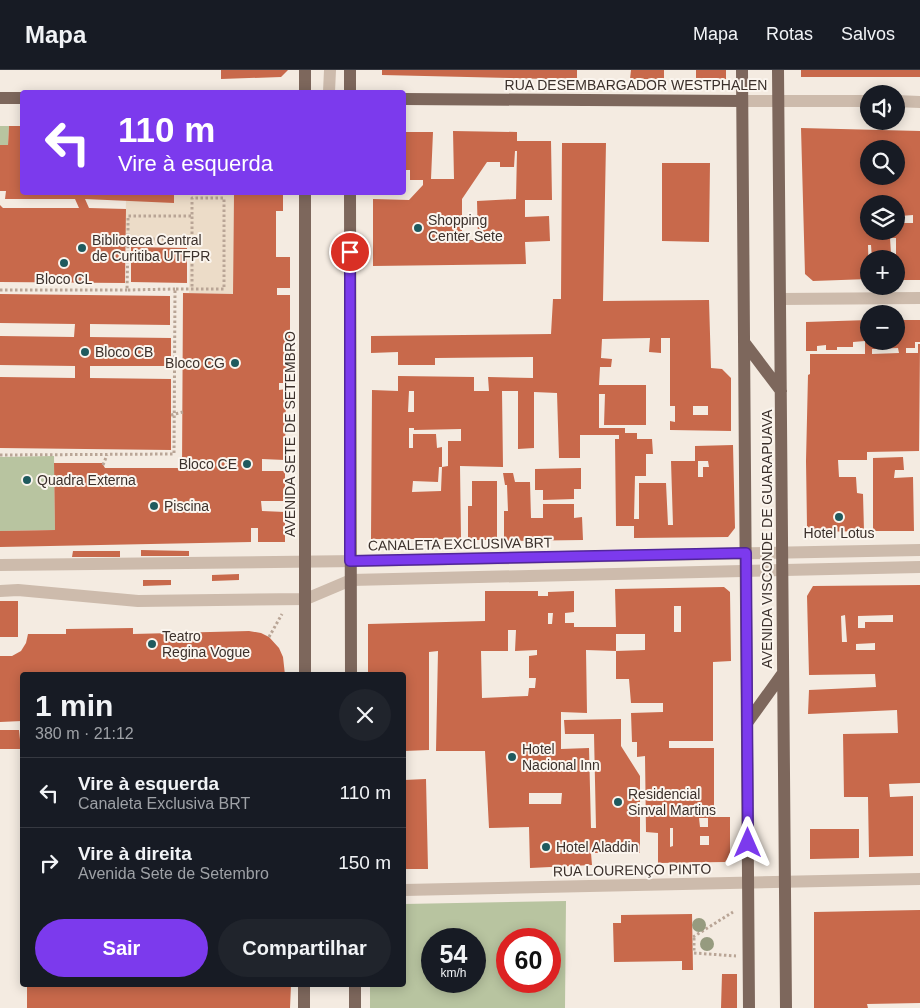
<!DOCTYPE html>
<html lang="pt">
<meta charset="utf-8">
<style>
body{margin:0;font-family:Helvetica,sans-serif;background:#20242c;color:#f1f3f6;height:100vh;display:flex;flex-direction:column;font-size:19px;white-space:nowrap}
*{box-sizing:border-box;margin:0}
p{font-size:16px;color:#9ea1a6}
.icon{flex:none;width:28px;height:28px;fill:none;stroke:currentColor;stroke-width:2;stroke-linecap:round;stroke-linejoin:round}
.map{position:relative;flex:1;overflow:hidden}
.sheet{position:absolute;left:20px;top:602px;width:386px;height:315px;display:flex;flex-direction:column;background:#171b24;border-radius:5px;box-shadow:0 2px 12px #0003}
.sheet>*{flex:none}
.top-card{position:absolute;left:20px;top:20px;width:386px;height:105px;border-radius:5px;box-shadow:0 2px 12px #0003;background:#7c3aed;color:#fff;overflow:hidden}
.buttons{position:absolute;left:860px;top:15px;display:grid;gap:10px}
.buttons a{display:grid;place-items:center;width:45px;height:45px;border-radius:50%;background:#171b24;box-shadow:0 2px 12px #0003;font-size:25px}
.speed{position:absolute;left:421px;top:858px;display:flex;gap:10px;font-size:25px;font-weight:700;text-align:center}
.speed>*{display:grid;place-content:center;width:65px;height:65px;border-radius:50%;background:#171b24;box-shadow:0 2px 12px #0003;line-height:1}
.speed small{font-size:12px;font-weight:400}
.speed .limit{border:8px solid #d22;background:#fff;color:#111}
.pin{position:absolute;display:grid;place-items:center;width:42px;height:42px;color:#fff;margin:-21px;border:2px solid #fff;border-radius:50%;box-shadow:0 1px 5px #0007}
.me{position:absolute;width:55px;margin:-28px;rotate:0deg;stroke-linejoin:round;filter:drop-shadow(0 0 4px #0008)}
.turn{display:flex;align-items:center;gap:18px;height:105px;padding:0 15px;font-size:22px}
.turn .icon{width:65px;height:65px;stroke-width:2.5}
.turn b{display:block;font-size:35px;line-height:42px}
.round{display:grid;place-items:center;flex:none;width:52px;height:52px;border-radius:26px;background:#20242c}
.headline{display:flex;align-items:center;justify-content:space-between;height:85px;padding:0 15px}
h1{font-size:30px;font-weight:700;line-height:38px}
.action{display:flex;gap:10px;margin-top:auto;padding:10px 15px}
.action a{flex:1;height:58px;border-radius:30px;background:#7c3aed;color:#fff;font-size:20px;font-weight:700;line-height:58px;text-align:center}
.action a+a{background:#20242c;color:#f1f3f6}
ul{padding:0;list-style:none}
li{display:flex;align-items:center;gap:15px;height:70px;padding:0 15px;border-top:1px solid #363941}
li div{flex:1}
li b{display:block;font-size:19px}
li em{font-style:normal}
header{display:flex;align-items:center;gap:30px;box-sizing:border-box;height:70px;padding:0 25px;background:#171b24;border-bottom:1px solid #363941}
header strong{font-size:24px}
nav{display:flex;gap:28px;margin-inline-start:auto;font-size:18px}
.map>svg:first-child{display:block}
</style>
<header>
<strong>Mapa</strong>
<nav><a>Mapa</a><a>Rotas</a><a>Salvos</a></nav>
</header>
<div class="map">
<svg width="920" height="938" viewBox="0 0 920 938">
<rect width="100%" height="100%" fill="#f4ebe1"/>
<path fill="#b8c4a0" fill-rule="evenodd" d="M0,56h9l-1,19h-8z
M54,386l1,74 -55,1v-74z
M566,831l-1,107h-195v-23h34v-81zM432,869h43v42h-43zM508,869h42v42h-42z"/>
<path fill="#ecdcc8" d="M232,122l2,2 -1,100 -44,-1 1,-48h-65l1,-45 48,-7z"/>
<path fill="#c8694b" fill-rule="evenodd" d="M221,0h67l-7,7 -60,2z
M382,0h195v8l-29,1 -166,-4z
M631,0h33v9h-34z
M696,0h30v9l-30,-1z
M801,0h119v7h-119z
M9,56h13v66h152v11l-89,-4 4,9 37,1 -1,74 -125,-1v-77l3,3h76l-4,-9h-70l1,-8h-6v-46h8z
M801,58l119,3v149h-24v-21h-24l-1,-14h-3l1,34 -56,2 -8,-7zM869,79h27v27h-27zM869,134h27v27h-27zM913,145v8h-13v-7zM890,168h6v16h-5z
M453,61l64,1v9h34l1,59h-27v17l24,-1 1,25 -25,1 1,22 -153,2v-67l36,1 14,-15v-5h-13v-10h-6v-38h29l-2,47h23zM515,81h2l-1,48 -39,2 1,39h-16v-41l25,-37h13v5h14z
M562,73h44l-3,158 106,-1 2,68 11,1 9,9v53l-61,-1v-9l5,1v-16h-5v-68h-9v15l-12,-1 1,-14 -48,1 -1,19 11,1 -1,8h-11l-1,18h47v40h-42l1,-31h-6v34h26v5h12v6h15l1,15h-7v22h-11l-1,43h5v-36h27l2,42h5l-2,-64h24v-15l38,-1 2,83 -7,9 -94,1v-12h-18l-1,-87h4v-4h-39v23h-21l-2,-65 -23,-1v56l-16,1v-58h-16l1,76 -43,-1 1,73h-90l1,-149 26,1v-15l76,1v14h15l-1,-14 45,1v-21l-98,1v7h-37v-13l-27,1v-17l180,-2 2,-35h8zM409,321h5v21h-6zM693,336h15v9h-15zM409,358h5v2l47,-1v12h-13v25l-6,1 -1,24 -29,1 1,-11 25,1 1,-15h3v-20l-5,1 -1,-14h-23v14h-4zM698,391h10l1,6h-6v10h-5z
M662,93h48l-1,79 -47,-1z
M232,122l51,1v18h-7v46h14v31h-13v7h13v47h-3l-1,41h-7v7l7,-1 -1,71 -23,-1v12h23v30h-24l1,10 23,1v30h-27v-14h-7v14l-251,5v-16l55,-1 -1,-67h48l3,5h77l1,-175 50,1 1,-100z
M131,177l56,1v35l-56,-1z
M0,224l170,2v29l-80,-1v13l81,1v28h-81v12l81,1v71l-171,-2v-71l75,1v-12l-75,-1v-29l74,1 1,-13 -75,-1z
M869,250v21h27v-21h24v22h-5v6h-9v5h12v-9h2l-1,107 -52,1v8h-29l1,17h17l1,16 6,1 1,37 -49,1 -8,-6 -1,-65 2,-86 2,-1v-20h55v-13l-12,1v5h-16v3h-11v-5l-9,1v5h-11v-29zM898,278l1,5 -27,1v-5z
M903,387l1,13h-9l-1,8 19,-1 1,54h-41v-73z
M581,398v21h-7v10l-31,1v-10h-8v-21z
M503,403h10l2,9h15l1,36h12v-14h31v14l8,-1 1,23 -79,1v-30h4l-1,-26h-2z
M472,411h25v59h-29v-34h4z
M141,480l48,1v5h-48z
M73,481h47v6h-48z
M239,504v6l-27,1v-6z
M143,510h28v5l-28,1z
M920,515v198l-31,1 1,13 23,-1v60l-44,1 -1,-60h-24l-1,-63 55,-1 -1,-23 -89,4 1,-24 67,-3 -1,-13 -66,1 -2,-79 6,-10zM845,545l2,27h-5l-1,-26zM893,545v7h-28v6h-7v-12zM875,573v7h-19v-6z
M724,517l6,5 1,69 -18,1v79h-44v7h45v69h16v38l-5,7 -67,1v-30l-12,-1 -1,-76 -8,1v-15h-5l-1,-29 32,-1v-9h-32l-2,-24h-13v-28l29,-1v-16h-29v17l-30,-1 1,63 -26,-1v37l28,-1 2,80h5l-2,-94h-29l-1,-14 57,-1v27l19,30v77h-49l1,12 -62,3 -1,-41 -40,1 -4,-77h-49l2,-100 -9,1v98l-25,1v-76h-36v-51l117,-3v-30h53v5h10v-4l26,-1v21l-9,1v10h9v4h42l-1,-38zM674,536h7v26h-7zM548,543h5l-1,11h-4zM508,560h8l-1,21 22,-1v5l-8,1v22h7l-1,10h-6l-1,8 -46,2 -1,-47h27zM529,723h33l-1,11h-32zM699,748h9v9h-8zM670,758h3v18l-3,1zM700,766h9v9h-9z
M0,531h18v36h-18z
M133,558v6l116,-3 12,2 8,4 10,11 4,9 2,18h-263v46l-22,1v-66h12l9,-5 5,-8 2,-9h38v-5z
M0,660h19l2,19h-21z
M426,709l2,90h-24v-89z
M810,759h49v29l-49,1z
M920,840v93l-53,1 1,4h-54v-96z
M692,844l1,56h-11v-9l-68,1 -1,-39h8v-8z
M722,904h15v34h-16z
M27,915h264l-1,23h-263z"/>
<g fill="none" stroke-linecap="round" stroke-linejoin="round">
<path stroke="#b9a596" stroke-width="3" stroke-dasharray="2.5 2.5" stroke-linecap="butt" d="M192,169v-23
M125,170l3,-1 -1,51 48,-1
M0,220h127
M171,345l12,-3
M0,385l174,-1 1,-165h49v-91h-32v18h-64v23h64v50
M103,395l4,-10
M269,567l13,-23
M693,867l40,-25
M694,868v15l42,3"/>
<path stroke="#cdbbac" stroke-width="12" d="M329,22l1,-22
M742,31h127
M896,31l24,1
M780,229l140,-1
M0,495l358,-4 562,-11
M0,521l18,-1 120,11 168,-2 45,-19 569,-13
M404,820l516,-11"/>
<path stroke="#7d675c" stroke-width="12" d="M742,0l7,938
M778,0l8,938
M305,22v-22
M350,22v-22
M0,28h22
M404,29l338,2
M305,122v483
M350,122l1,483
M744,272l37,49
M747,653l36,-50
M355,915v23
M304,938v-23"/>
</g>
<g fill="#969b7f">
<circle cx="699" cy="855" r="7"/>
<circle cx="707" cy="874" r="7"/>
</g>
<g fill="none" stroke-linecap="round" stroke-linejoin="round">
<defs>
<path id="route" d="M350,182v309l396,-8 2,290"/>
</defs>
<use href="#route" stroke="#51269a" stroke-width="12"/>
<use href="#route" stroke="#7c3aed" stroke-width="9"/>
</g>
<g fill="#1f5a5e" stroke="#fbf5ee" stroke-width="2">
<circle cx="418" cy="158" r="5"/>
<circle cx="82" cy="178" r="5"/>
<circle cx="64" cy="193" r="5"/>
<circle cx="85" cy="282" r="5"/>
<circle cx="235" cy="293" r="5"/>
<circle cx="247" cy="394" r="5"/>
<circle cx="27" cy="410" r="5"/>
<circle cx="154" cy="436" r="5"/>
<circle cx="839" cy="447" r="5"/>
<circle cx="152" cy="574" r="5"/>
<circle cx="512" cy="687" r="5"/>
<circle cx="618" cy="732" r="5"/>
<circle cx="546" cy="777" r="5"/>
</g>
<g text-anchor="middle" stroke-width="4" stroke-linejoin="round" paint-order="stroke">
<g font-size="14" fill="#3b302b" stroke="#fbf5ee">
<text x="636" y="20">RUA DESEMBARGADOR WESTPHALEN</text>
<text transform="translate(290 364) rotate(-90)" y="5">AVENIDA SETE DE SETEMBRO</text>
<text transform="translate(767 469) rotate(-90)" y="5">AVENIDA VISCONDE DE GUARAPUAVA</text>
<text transform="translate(460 474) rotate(-1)" y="5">CANALETA EXCLUSIVA BRT</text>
<text transform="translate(632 800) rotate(-1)" y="5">RUA LOURENÇO PINTO</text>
</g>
<g font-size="14" fill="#3b302b" stroke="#fbf5ee" text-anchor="start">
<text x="428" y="155">Shopping<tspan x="428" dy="16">Center Sete</tspan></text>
<text x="92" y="175">Biblioteca Central<tspan x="92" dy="16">de Curitiba UTFPR</tspan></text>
<text x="64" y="214" text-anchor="middle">Bloco CL</text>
<text x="95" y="287">Bloco CB</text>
<text x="225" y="298" text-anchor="end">Bloco CG</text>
<text x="237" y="399" text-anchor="end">Bloco CE</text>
<text x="37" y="415">Quadra Externa</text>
<text x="164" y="441">Piscina</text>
<text x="839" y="468" text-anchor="middle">Hotel Lotus</text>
<text x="162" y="571">Teatro<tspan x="162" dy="16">Regina Vogue</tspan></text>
<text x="522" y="684">Hotel<tspan x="522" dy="16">Nacional Inn</tspan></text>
<text x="628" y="729">Residencial<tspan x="628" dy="16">Sinval Martins</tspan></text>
<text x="556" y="782">Hotel Aladdin</text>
</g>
</g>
</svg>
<div class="buttons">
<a><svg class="icon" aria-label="sound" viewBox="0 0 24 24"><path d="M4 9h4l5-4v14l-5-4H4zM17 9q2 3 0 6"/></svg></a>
<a><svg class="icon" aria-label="search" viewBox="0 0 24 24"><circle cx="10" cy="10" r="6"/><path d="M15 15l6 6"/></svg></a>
<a><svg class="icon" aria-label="layers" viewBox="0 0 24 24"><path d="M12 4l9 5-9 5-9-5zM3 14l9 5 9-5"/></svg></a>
<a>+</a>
<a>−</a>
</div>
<div class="speed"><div>54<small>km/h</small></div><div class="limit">60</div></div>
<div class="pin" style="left:350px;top:182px;background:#d93025"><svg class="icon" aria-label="arrive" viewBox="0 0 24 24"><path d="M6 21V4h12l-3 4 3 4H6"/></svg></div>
<svg class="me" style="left:748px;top:773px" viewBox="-20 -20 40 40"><path d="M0-17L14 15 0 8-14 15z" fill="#7c3aed" stroke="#fff" stroke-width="4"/></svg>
<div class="top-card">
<div class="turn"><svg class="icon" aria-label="left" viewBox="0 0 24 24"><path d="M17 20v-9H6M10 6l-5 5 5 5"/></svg><div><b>110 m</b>Vire à esquerda</div></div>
</div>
<section class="sheet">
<div class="headline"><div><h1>1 min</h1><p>380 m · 21:12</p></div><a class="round"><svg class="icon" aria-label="close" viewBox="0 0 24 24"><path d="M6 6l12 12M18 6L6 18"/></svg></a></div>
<ul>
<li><svg class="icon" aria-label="left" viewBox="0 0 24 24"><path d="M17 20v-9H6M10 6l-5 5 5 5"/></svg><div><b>Vire à esquerda</b><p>Canaleta Exclusiva BRT</p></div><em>110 m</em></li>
<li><svg class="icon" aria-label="right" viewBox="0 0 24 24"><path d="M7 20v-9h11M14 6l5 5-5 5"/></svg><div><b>Vire à direita</b><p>Avenida Sete de Setembro</p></div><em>150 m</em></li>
</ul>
<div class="action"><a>Sair</a><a>Compartilhar</a></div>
</section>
</div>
